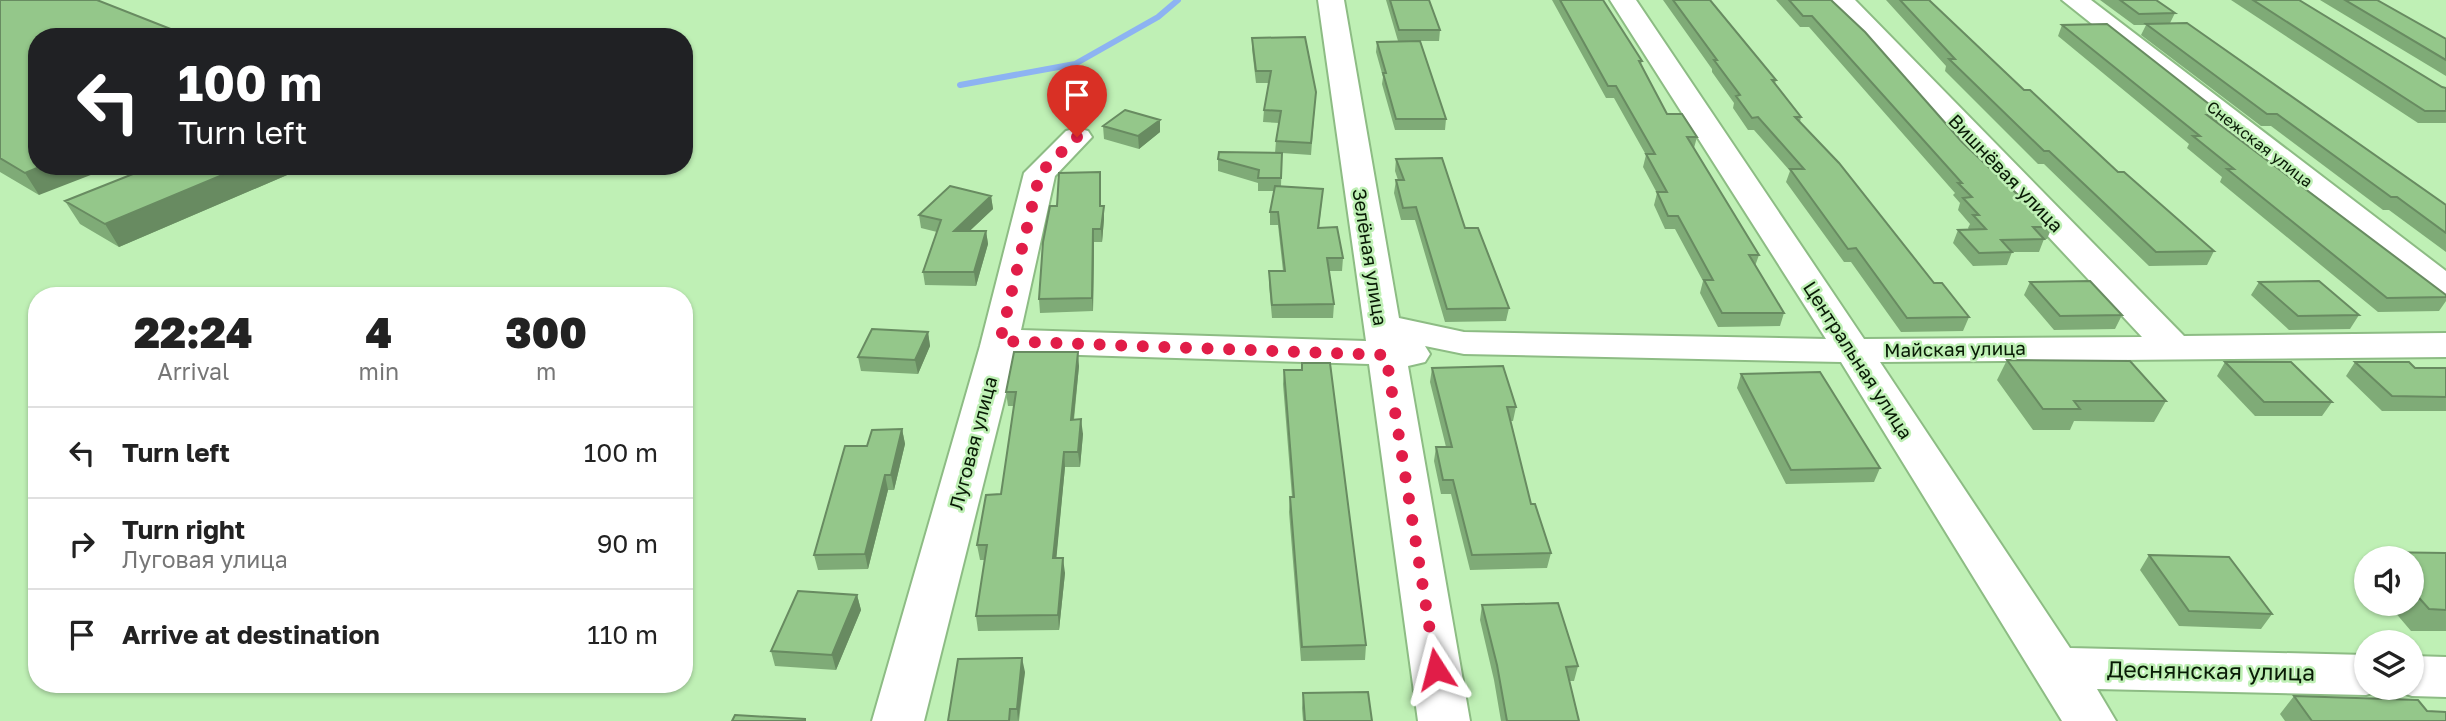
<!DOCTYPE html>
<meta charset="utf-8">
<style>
body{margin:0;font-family:"Golos Text",sans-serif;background:#f6f6f6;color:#222;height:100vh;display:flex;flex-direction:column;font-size:26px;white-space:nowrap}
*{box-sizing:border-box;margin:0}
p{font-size:23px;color:#767676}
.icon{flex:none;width:38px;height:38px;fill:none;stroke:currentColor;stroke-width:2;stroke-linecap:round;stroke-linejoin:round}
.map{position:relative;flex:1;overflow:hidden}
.panel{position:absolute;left:28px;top:287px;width:665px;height:406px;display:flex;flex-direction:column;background:#fff;border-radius:28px;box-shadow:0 2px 5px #0004}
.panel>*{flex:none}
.top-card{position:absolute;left:28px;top:28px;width:665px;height:147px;border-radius:28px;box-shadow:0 2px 5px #0004;background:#202124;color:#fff;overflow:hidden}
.controls{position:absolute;left:2354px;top:546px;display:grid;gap:14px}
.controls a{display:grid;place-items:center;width:70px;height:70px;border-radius:50%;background:#fff;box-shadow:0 2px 5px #0004;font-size:35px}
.pin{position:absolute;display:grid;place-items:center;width:60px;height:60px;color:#fff;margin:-72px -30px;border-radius:50% 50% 50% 0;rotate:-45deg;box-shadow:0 0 7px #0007}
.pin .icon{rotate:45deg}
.me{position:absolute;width:77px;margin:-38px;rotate:351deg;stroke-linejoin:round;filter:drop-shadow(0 0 5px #0008)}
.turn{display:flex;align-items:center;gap:24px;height:147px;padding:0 35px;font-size:32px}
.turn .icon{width:91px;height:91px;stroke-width:2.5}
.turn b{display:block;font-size:49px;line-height:60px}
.eta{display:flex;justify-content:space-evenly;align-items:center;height:119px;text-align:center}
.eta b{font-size:42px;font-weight:800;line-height:49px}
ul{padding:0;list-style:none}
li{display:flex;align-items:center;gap:21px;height:91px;padding:0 35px;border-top:2px solid #e0e0e0}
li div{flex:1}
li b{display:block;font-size:26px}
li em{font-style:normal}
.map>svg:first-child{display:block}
</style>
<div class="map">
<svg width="2446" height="721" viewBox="0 0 2446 721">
<rect width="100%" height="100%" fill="#bff0b5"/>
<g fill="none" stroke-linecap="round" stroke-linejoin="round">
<path stroke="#8db3f2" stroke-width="6" d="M960,85l115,-21 83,-47 20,-17"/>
<defs>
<path id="minor" d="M1318,0h26l55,318 65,14 362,7 -216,-339h26l228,339 278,-2 -314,-337h27l329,336 262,-3v24l-566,5 190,286 296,7v33l18,1 -18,6 -269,-6 19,32h-54l-221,-359 -377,-8 -39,-8 5,8 -5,8 -17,4 62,355h-52l-49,-357 -353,-11 -92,368h-52l108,-375 44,-173 42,-42 11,-3 11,3 4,6 -37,39 -34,154 345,11z
M2062,0h29l355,271v28l-13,-3z
M2412,656l34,1v40l-34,-1 -18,-6 -1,-2h19z"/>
</defs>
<use href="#minor" stroke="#8dbc84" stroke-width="4"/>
<use href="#minor" fill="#fff" fill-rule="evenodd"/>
</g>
<path fill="#7fab77" d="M0,0l39,195 -39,-23z
M1386,0h43l11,30 -1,11h-41z
M1552,0h51l39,61 -1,3 26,50 30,23 -3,11 65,107 -4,11 29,47 -4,13 -62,1 -18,-34 3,-12 -28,-52h-10l-11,-24 3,-12 -14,-26 3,-12 -32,-57h-8z
M1663,0h47l66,80 -1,4 26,33 -1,5 134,161 35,34 -6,14 -62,1 -50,-70h-7l-58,-80 4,-11 -36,-41h-6l-15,-22 1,-5 -22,-31v-3z
M1776,0h55l131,142 90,85 -5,12h-3l-5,13h-27l-5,13 -34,1 -20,-23 5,-13h11l-1,-2 2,-4 -12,-14 2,-7 -7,-8 2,-2 -146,-166h-9z
M1886,0h43l95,90 94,82 96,79 -7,14 -58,1 -105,-102h-6l-93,-93 1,-5z
M2100,0h56l19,13 -5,10 276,182v47l-57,-42h-6l-112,-84h-10l-120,-91 5,-10h-12z
M2231,0h68l143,87 4,1v35h-28z
M2320,0h57l69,39v37z
M2062,25l161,90 -4,8 227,172v6l-7,10 -61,1 -158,-130 2,-5 -35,-29 2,-4 -131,-108z
M1252,38l63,66 -4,51 -29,-2 -1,33 42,3 -4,39 24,30 -1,13h-13l5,33 -1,14h-61l-3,-33v-14h14l-5,-46h-8v-13l4,-21h-16v-8l-40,-12v-12l57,-6 1,-12 3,-18 -16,-1 1,-12 5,-27h-13l-4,-34z
M1377,42l69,77 -1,11h-50l-13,-46 1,-7 -7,-25z
M1103,126l57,6 -21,17 -35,-10z
M1396,159l69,69 44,80 -3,13 -61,1 -30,-102h-14l-7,-27 2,-13h2l-3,-9z
M153,166h155l-189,81 -39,-23 -15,-23z
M1100,172v34h4v13l-2,23h-8l-1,69 -53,2 -1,-14 18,-93z
M991,196l2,13 -24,22h17l2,13 -12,42 -51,-1 -2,-13 14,-40 -16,-4 -2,-13z
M2030,282l92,33 -7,14 -61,1 -30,-35z
M2259,282l100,33 -9,14 -61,1 -38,-35z
M928,332l2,14 -12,28 -57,-3 -3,-14z
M2007,360l159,41 -12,21 -80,-1 -4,9h-37l-36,-50z
M2225,362l107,40 -10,14h-67l-38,-40z
M2355,362l60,6h31v43h-64l-36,-35z
M1302,363l64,282 -1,15 -64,1 -12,-149 1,-15h2l-9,-113 1,-14h17z
M1079,366l-5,54 9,14 -3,33h-15l-9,91 9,15 -6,57 -81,1 -2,-15 9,-56h-5l-3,-15 24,-51 13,-88h-6l-2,-14z
M1432,368l84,39 -3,14h-3l21,83 20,49 -4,15 -77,2 -19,-76h-10l-7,-33 2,-14h10l-16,-65z
M1741,374l139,94 -6,14 -88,2 -49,-96z
M902,429l3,15 -11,46h-6l-20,79 -50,1 -4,-15 53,-109z
M2377,552l69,1v78h-35l-23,-27h24v-46h-39z
M2149,555l123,59 -11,15 -82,-3 -39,-56z
M2366,567v12l-5,-6z
M857,595l4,15 -25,60 -61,-4 -4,-15z
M1482,605l96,61 -4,15h-5l10,40h-78l-7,-41 -14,-60z
M1025,672l-6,49h-71z
M1303,693l69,28h-69l-1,-13z
M2294,696l133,15 19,10h-161l-5,-7z"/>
<path fill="#688b61" d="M1160,120v12l-21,17 -1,-13z
M42,166h72l-75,29 -14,-22z
M244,166h64l-189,81 -14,-23z
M991,196l2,13 -37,35 -2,-13z
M1104,206v13l-2,23 -1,-13z
M1093,229l1,13 -1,69 -1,-13z
M986,231l2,13 -12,42 -2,-14z
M928,332l2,14 -12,28 -3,-14z
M1078,352l1,14 -7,68 -1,-14z
M1081,419l2,15 -3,33 -2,-15z
M902,429l3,15 -11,46 -3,-15z
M1064,452l1,15 -10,106 -2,-15z
M885,475l3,15 -20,79 -3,-15z
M1063,558l2,15 -6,57 -1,-15z
M857,595l4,15 -25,60 -4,-15z
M1022,658l3,14 -7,49 -1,-12z"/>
<path fill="#94c78a" stroke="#688b61" stroke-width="2" d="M0,0h97l94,37h-154v129h5l-17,7 -25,-15z
M1390,0h39l11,30h-41z
M1560,0h43l39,61h-3l28,53h15l15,23h-10l72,118h-10l35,58h-62l-18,-33h9l-35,-64h-10l-11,-24h10l-21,-38h9l-39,-68h-8z
M1673,0h37l66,80h-4l29,37h-6l44,46 95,120h8l27,34 -62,1 -51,-70 -8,1 -58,-80h14l-46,-52 -6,1 -16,-22 4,-1 -26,-35h3z
M1789,0h42l34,32 97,110 90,85h-19l11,12 -43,1 11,12 -33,1 -21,-23 28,-1 -13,-14h6l-16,-17 9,-1 -14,-14h4l-150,-167h-9z
M1900,0h29l95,90h6l88,82h6l90,79 -58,1 -107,-101h-5l-95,-92h6z
M2120,0h36l19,13 -36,1z
M2253,0h46l143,87 4,1v23h-21z
M2345,0h32l69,39v21z
M2187,23l259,182v28l-49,-36h-6l-114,-83h-10l-121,-90z
M2107,24l116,91h-16l239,180v2l-59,1 -160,-129h7l-41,-33h7l-138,-111z
M1305,37l11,55 -5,51 -35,-2 5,-30 -17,-1 7,-39h-15l-4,-33z
M1420,41l26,78h-50l-13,-46h3l-9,-31z
M1125,110l35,10 -22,16 -35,-10z
M1219,152l63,1 -1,25h-23l1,-8 -41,-11z
M1442,158l23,70h13l31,80 -62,1 -31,-102 -13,1 -7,-28h8l-8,-21z
M153,166h91l-139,58 -40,-23z
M1100,172v34h4l-3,23h-8l-1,69 -53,1 4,-57 7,-36h7l2,-33z
M950,186l41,10 -37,35h32l-12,41h-51l18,-52 -22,-5z
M1275,186l48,3 -5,39 19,-1 6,31h-16l7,46 -62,1 -3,-34h16l-7,-59h-8z
M2090,281l32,34 -62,1 -30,-34z
M2319,281l40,34 -61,1 -39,-34z
M872,329l56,3 -13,28 -57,-3z
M1014,352h64l-7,68 10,-1 -3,33h-14l-11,106h10l-5,57 -82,1 11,-71h-10l9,-50 15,-1 15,-102h-10z
M2007,360l123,1 36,40h-92l6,8h-37z
M2225,362h66l41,40h-68z
M2355,362h54l6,6h31v29l-54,-1z
M1302,363h28l36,282 -64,2 -12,-150h4l-10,-127h18z
M1503,366l13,41h-9l24,97h4l16,49 -79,2 -19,-75h-10l-7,-33h16l-20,-79z
M1820,372l60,96 -89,2 -50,-96z
M902,429l-11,46h-6l-20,79 -51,1 31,-109h22l5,-16z
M2377,552l69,1v57l-17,-1 -17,-19v-32h-30z
M2149,555l80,2 43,57 -83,-3z
M798,591l59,4 -25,60 -61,-4z
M1558,603l20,63 -12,1 13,54h-72l-10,-56 -15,-60z
M1022,658l-5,51h-7l-1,12h-61l10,-62z
M1368,692l4,29h-67l-2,-28z
M2294,696l124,4 9,11 19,1v9h-134z
M735,715l70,4v2h-73z"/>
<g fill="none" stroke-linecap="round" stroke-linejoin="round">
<path stroke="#e11d48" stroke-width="12" stroke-dasharray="0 21.6" d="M1077,137l-37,36 -40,168 386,14 50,314"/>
</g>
<g text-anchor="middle" stroke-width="5" stroke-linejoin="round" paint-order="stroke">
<g font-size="16" fill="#091b06" stroke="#bff0b5">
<text transform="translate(2260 144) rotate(38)" y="6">Снежская улица</text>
</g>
<g font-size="19" fill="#091b06" stroke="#bff0b5">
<text transform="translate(2006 173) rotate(46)" y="7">Вишнёвая улица</text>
<text transform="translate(1370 257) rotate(81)" y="7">Зелёная улица</text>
<text transform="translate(1955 349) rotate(-1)" y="7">Майская улица</text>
<text transform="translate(1858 360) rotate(57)" y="7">Центральная улица</text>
<text transform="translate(973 443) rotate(-75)" y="7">Луговая улица</text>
</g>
<g font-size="23" fill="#091b06" stroke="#bff0b5">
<text transform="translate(2211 671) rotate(1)" y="8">Деснянская улица</text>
</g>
</g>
</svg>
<div class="controls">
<a><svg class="icon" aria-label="sound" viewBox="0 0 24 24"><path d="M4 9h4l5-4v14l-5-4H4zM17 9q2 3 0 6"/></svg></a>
<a><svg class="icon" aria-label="layers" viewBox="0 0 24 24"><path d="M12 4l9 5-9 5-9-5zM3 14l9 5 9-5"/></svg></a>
</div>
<div class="pin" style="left:1077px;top:137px;background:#d93025"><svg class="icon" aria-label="arrive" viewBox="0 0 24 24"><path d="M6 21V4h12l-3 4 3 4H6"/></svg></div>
<svg class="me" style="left:1436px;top:669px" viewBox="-20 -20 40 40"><path d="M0-17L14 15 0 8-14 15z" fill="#e11d48" stroke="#fff" stroke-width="4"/></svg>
<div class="top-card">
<div class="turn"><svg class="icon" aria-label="left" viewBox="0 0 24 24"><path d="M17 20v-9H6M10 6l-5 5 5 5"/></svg><div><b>100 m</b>Turn left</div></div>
</div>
<section class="panel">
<div class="eta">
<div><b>22:24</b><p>Arrival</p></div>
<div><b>4</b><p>min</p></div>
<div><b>300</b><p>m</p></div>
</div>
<ul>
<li><svg class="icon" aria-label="left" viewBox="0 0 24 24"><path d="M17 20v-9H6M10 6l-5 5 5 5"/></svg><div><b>Turn left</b></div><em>100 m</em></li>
<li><svg class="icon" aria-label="right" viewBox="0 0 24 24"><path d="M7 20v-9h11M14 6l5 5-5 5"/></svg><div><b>Turn right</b><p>Луговая улица</p></div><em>90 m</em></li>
<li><svg class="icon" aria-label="arrive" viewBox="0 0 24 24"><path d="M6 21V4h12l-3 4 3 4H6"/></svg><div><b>Arrive at destination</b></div><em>110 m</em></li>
</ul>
</section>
</div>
